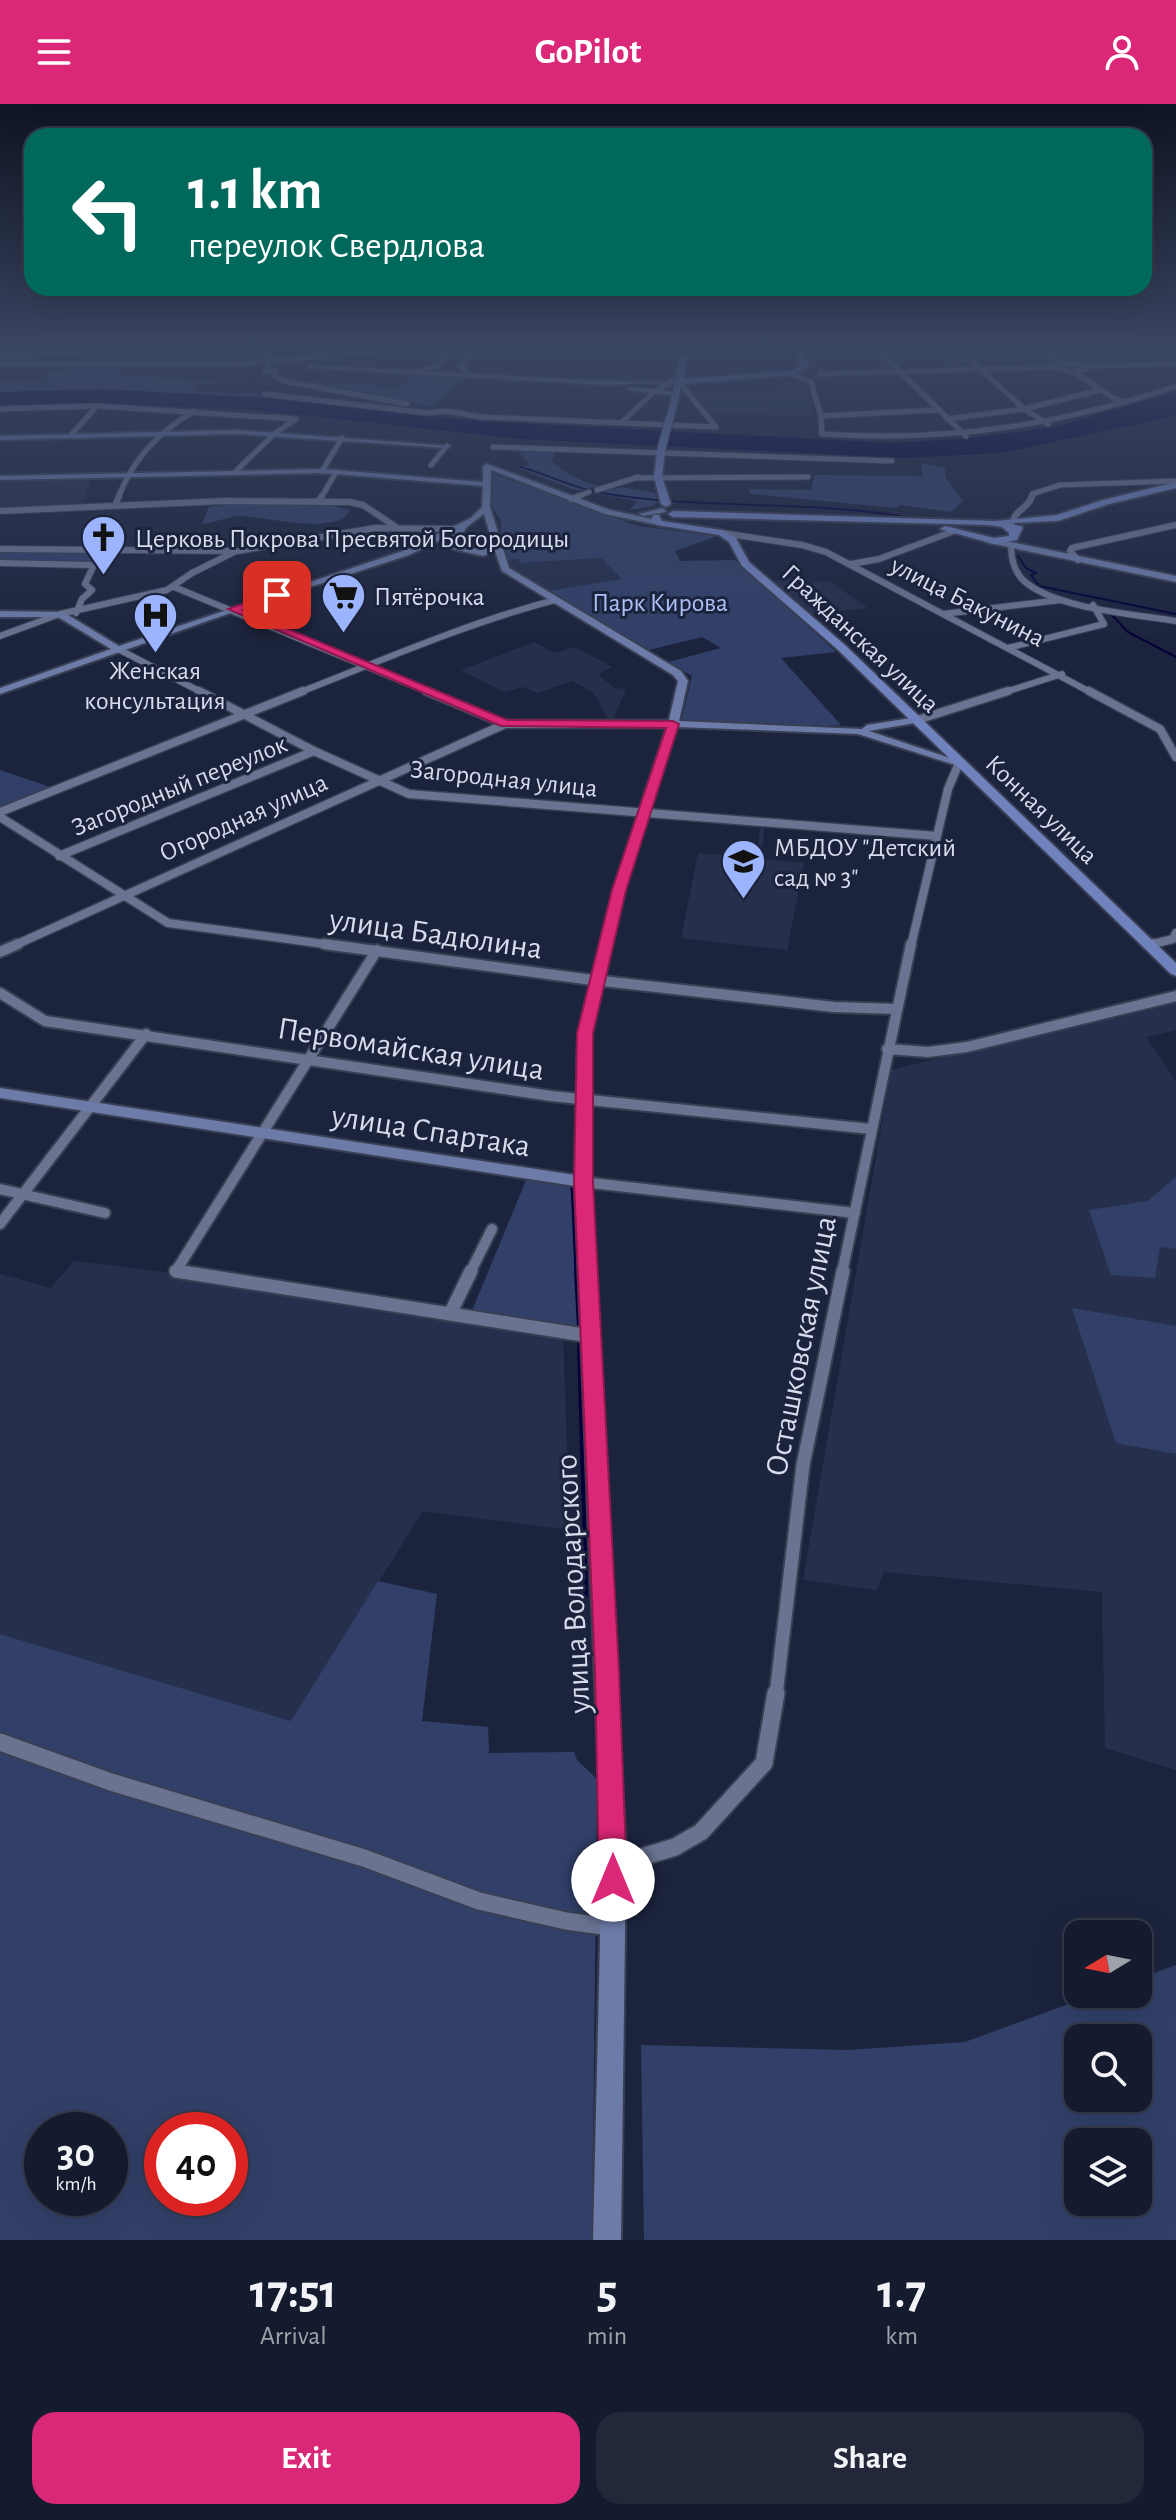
<!DOCTYPE html>
<meta charset="utf-8">
<style>
body{margin:0;font-family:"Alegreya Sans",sans-serif;background:#22283a;color:#f1f3f6;height:100vh;display:flex;flex-direction:column;font-size:30px;white-space:nowrap}
*{box-sizing:border-box;margin:0}
p{font-size:26px;color:#9da1aa}
.icon{flex:none;width:44px;height:44px;fill:none;stroke:currentColor;stroke-width:2;stroke-linecap:round;stroke-linejoin:round}
.map{position:relative;height:2136px;overflow:hidden}
.details{display:flex;flex-direction:column;background:#151b2e;flex:1}
.details>*{flex:none}
.banner{position:absolute;left:24px;top:24px;width:1128px;height:168px;border-radius:24px;box-shadow:0 8px 32px #0002,0 0 0 2px #34394a;background:#00695c;color:#fff;overflow:hidden}
.needle{width:52px;rotate:260deg}
.controls{position:absolute;left:1064px;top:1816px;display:grid;gap:16px}
.controls a{display:grid;place-items:center;width:88px;height:88px;border-radius:16px;background:#151b2e;box-shadow:0 8px 32px #0002,0 0 0 2px #34394a;font-size:40px}
.speed{position:absolute;left:24px;top:2008px;display:flex;gap:16px;font-size:40px;font-weight:700;text-align:center}
.speed>*{display:grid;place-content:center;width:104px;height:104px;border-radius:50%;background:#151b2e;box-shadow:0 8px 32px #0002,0 0 0 2px #34394a;line-height:1}
.speed small{font-size:20px;font-weight:400}
.speed .limit{border:12px solid #d22;background:#fff;color:#111}
.pin{position:absolute;display:grid;place-items:center;width:68px;height:68px;color:#fff;margin:-34px;border-radius:16px;box-shadow:0 4px 12px #0006}
.me{position:absolute;width:88px;margin:-44px;rotate:0deg;stroke-linejoin:round;filter:drop-shadow(0 0 6px #0008)}
.turn{display:flex;align-items:center;gap:28px;height:168px;padding:0 32px;font-size:36px}
.turn .icon{width:104px;height:104px;stroke-width:2.5}
.turn b{display:block;font-size:56px;line-height:68px}
.eta{display:flex;justify-content:space-evenly;align-items:center;height:136px;text-align:center}
.eta b{font-size:48px;font-weight:600;line-height:56px}
.button{display:flex;gap:16px;margin-top:auto;padding:16px 32px}
.button a{flex:1;height:92px;border-radius:24px;background:#db2777;color:#fff;font-size:32px;font-weight:600;line-height:92px;text-align:center}
.button a+a{background:#22283a;color:#f1f3f6}
header{display:flex;justify-content:space-between;align-items:center;height:104px;padding:0 32px;background:#db2777;color:#fff;font-size:36px;font-weight:600}
.map>svg:first-child{display:block}
</style>
<header><svg class="icon" aria-label="menu" viewBox="0 0 24 24"><path d="M4 6h16M4 12h16M4 18h16"/></svg>GoPilot<svg class="icon" aria-label="person" viewBox="0 0 24 24"><circle cx="12" cy="8" r="4"/><path d="M4 21q1-7 8-7t8 7"/></svg></header>
<div class="map">
<svg width="1176" height="2136" viewBox="0 0 1176 2136">
<rect width="100%" height="100%" fill="#1c243d"/>
<path fill="#26304d" d="M804,277l9,35 -104,-3 -15,-21 84,-3 2,-6z
M91,374l-9,28 -82,4v-30z
M601,454l20,22 -73,11 -38,-23 -2,-8 11,-1 2,4z
M800,474l7,5 22,-2 39,27 -56,6 -38,-33z
M534,538l21,11 20,-6 37,20 -14,7 16,14 12,1 -12,29h-6l-15,-26 -21,-11 -34,12 -15,-6 -18,5 -44,-22z
M761,721h4l-4,34 43,4 -17,87 -106,-12 17,-85 58,5z
M1176,897v29l-30,7 30,44v689l-71,-22 -3,-156 -218,-20 -7,18 -74,-10 88,-510z
M74,1157l82,10 407,64 7,195 -147,-19 -132,210 -291,-87v-360l51,14z"/>
<path fill="#324069" fill-rule="evenodd" d="M73,262l50,1 -7,9 107,4 -7,5 -19,-1 -6,7 71,3 6,4 -168,-9 -100,3v-10h54l-13,-2 8,-8h18z
M415,270l51,3 -34,30 -142,-27 107,7z
M515,344l40,2 -3,11c15,14 28,20 48,25l-23,5 -59,-23 12,-4z
M921,359l24,5v9l18,24 -12,11 -51,-7 -4,3 -145,-14 -2,-5 62,1 4,-15 108,1z
M493,370l145,52 79,10 -42,15 5,10 55,-1 101,92 -55,6 60,67 -31,2 -129,-5 11,-46 -24,-14 53,-14 -19,-11 -53,13 -101,-59 73,-12 -20,-21 -81,5 -2,-4 -10,1 -7,-5v-33l-9,-16z
M622,383l33,6 3,8 -5,5 -23,4 7,-9 -43,-8z
M227,400h97l26,6c-12,27 -87,6 -111,6 -13,1 -25,7 -37,8l7,-17z
M0,447h102l-10,12 -92,-1z
M0,666l56,19 -56,21z
M1176,1073v72l-16,-2 -5,31 -44,-3 -22,-65 59,-9z
M527,1074l42,9 8,15 4,129 -110,-18z
M1072,1204l104,18v128l-60,-11z
M378,1477l59,13 -15,127 66,6 1,26 85,-1 3,8 20,19 -5,461h-592v-606l291,87zM42,2026h68v68h-68zM162,2026h68v68h-68z
M1176,1861v275h-532l-3,-195 207,5 117,-8 131,-48h42v-15zM1138,1934v60h-60v-60zM1138,2038v60h-60v-60z"/>
<path fill="#030138" d="M100,285l168,9 195,22 429,23 79,-5 83,-11 122,-35v24l-176,37 -95,5 -384,-19 -276,-30 -165,-5 -80,1v-13z"/>
<g fill="none" stroke-linecap="round" stroke-linejoin="round">
<path stroke="#030138" stroke-width="2" d="M521,363c28,8 52,21 81,26 98,17 200,7 299,23
M1018,452l8,12 10,5 -5,2 8,11 137,28
M1110,509l18,19 48,25"/>
<path stroke="#030138" stroke-width="3" d="M572,1080l4,89"/>
<path stroke="#030138" stroke-width="4" d="M576,1167l3,57
M579,1235l7,257"/>
<defs>
<path id="street-far5" d="M873,241l93,91
M955,241l69,64 24,15
M1038,241l24,18
M0,253l180,-12
M1062,259l17,1 8,5 -16,3 -17,-5z
M269,261l-4,6h11v6l8,4 123,23
M1085,262l91,-2
M416,268l22,-6 17,-20
M1075,268l38,26 13,4
M791,270l20,8
M820,270l234,-7
M469,271l-9,-9 18,-21
M679,278l37,45
M811,278l10,34 1,18c126,8 234,-8 354,-48
M265,290l162,19 20,-2 35,6 234,10
M0,305l97,-3 199,13
M821,312l116,-6
M947,315l77,-10 77,-19
M622,318l32,-30 18,-11
M71,331l26,-29
M493,343l399,14
M431,361l16,-19
M322,367l20,-33
M235,368l39,-38 22,-15
M634,374l174,-1
M597,386l41,-13
M118,394c16,-41 40,-65 76,-87
M321,394l15,-26
M574,394l15,-6
M1031,394l1,-4 28,-9 116,-4"/>
<path id="street-far4" d="M571,395l9,-3
M318,398l4,-6
M115,402l4,-10
M0,407l224,-10 125,1 14,3 33,22
M1013,417c2,-11 16,-13 19,-25
M722,429l80,12 24,7 266,141
M1011,441c0,12 3,26 12,35 31,29 112,34 153,41
M0,445l238,2 137,-23 87,1
M1078,456l-8,-9 2,-3 104,-23
M0,459l90,2 3,2 -8,17 7,6 -10,9 -6,14
M851,460l28,-5 75,-28
M174,483l257,106
M943,510l118,-14
M0,532l60,-22 107,-24 25,-17 42,-21
M1008,544l96,-24 -11,-19
M118,545l85,44
M298,589c85,-33 169,-70 257,-93
M1002,589l60,-19"/>
<path id="street-far3" d="M199,587l115,60 95,43 528,42
M426,587l79,33h168
M1089,587l71,38 16,28
M917,616l91,-29
M0,708l303,-121
M0,713l168,106 171,23
M59,752l255,-105
M1149,841l24,-6 3,-6
M13,842l492,-222
M911,842l37,-157 11,-26"/>
<path id="street-far2" d="M324,840l261,35 249,28 62,2
M1149,841l4,-1
M0,848l18,-8
M0,889l45,28 506,75 320,33
M887,945l41,3 39,-5 209,-51
M583,1078l272,31
M0,1085l105,24
M0,1120l146,-190
M187,1169l-11,-2 201,-321
M470,1169l22,-44
M842,1169l69,-329"/>
<path id="street-far1" d="M176,1167l414,65
M450,1210l21,-43
M776,1591l27,-230 40,-194"/>
<path id="street" d="M0,1638l111,40 253,76 115,43 87,20 45,6
M614,1753h28l33,-10 26,-15 63,-69 12,-70"/>
<path id="secondary" d="M258,241h6l6,14 168,-14h30l-197,18 -2,4 -4,-4 -30,3h-235v-4h235l29,-2z
M309,261l296,16 77,1 -77,3 -298,-17z
M629,283l47,5 3,2 -3,2 -49,-6z
M237,326l214,16 -4,2 -210,-14 -237,6v-4z
M487,360l123,46 56,12 -3,4 -58,-12 -114,-44 -1,37 19,61 172,103 7,10 -9,40 183,8 5,-4 50,-8 5,3 -1,2 -52,9 96,32 -10,2 -97,-31 -181,-7 -52,163 -33,143 -1,149 35,675 -5,383h-28l9,-383 -27,-671 -575,-88v-10l575,87 3,-142 35,-143 55,-166 10,-43 -5,-6 -171,-104 -7,-20 -12,5 -30,-7 -5,-8 7,-8 -46,22 -173,56 -236,83v-6l111,-39 -53,-32h-58v-6l63,1 56,34 284,-95 68,-33 11,-11 1,-21 -161,-13 -322,7v-4l322,-7 161,13v-16zM484,410l9,31 -11,5 -23,-5 -3,-4 12,-15z
M663,404l3,4 -23,4 -4,-2z
M992,434l184,38v6l-187,-39 -1,-2z"/>
<path id="primary" d="M695,241h8l-16,15 -4,19 109,-8 9,-7 -7,-19h7l8,20 -15,10 -112,9 -9,36 -7,2 14,-63z
M661,344l4,3 -3,26 9,27 -5,3 -5,-3 -7,-27 3,-26z
M1176,378v6l-67,16 -51,17 -49,2 14,4 -6,13 -23,4 -54,-15 5,-3 49,12 15,-2v-3l-7,-6 -14,-2 -315,-8 -5,-3 5,-3 323,10 61,-6 46,-15z
M653,411h6l3,6 60,9 14,8 13,24 96,83 331,318v13l-5,-2 -334,-325 -95,-83 -13,-24 -10,-7 -62,-10 -6,-4z"/>
</defs>
<use href="#street-far5" stroke="#393f53" stroke-width="7"/>
<use href="#street-far4" stroke="#393f53" stroke-width="8"/>
<use href="#street-far3" stroke="#393f53" stroke-width="11"/>
<use href="#street-far2" stroke="#393f53" stroke-width="14"/>
<use href="#street-far1" stroke="#393f53" stroke-width="17"/>
<use href="#street" stroke="#393f53" stroke-width="21"/>
<use href="#secondary" stroke="#393f53" stroke-width="4"/>
<use href="#primary" stroke="#393f53" stroke-width="4"/>
<use href="#street-far5" stroke="#6a7491" stroke-width="5"/>
<use href="#street-far4" stroke="#6a7491" stroke-width="6"/>
<use href="#street-far3" stroke="#6a7491" stroke-width="8"/>
<use href="#street-far2" stroke="#6a7491" stroke-width="10"/>
<use href="#street-far1" stroke="#6a7491" stroke-width="13"/>
<use href="#street" stroke="#6a7491" stroke-width="17"/>
<use href="#secondary" fill="#6c7ba8" fill-rule="evenodd"/>
<use href="#primary" fill="#6f82be" fill-rule="evenodd"/>
<defs>
<path id="primary-bridge" d="M661,347l8,-31"/>
</defs>
<use href="#primary-bridge" stroke="#393f53" stroke-width="10" stroke-linecap="butt"/>
<use href="#primary-bridge" stroke="#6f82be" stroke-width="8"/>
</g>
<linearGradient id="sky" x2="0" y2="1"><stop stop-color="#0f1422"/><stop offset="0.45" stop-color="#3a4562"/><stop offset="1" stop-color="#3a4562" stop-opacity="0"/></linearGradient>
<rect width="1176" height="540" fill="url(#sky)"/>
<path fill="#db2777" stroke="#8e194d" stroke-width="2" d="M273,489l9,2 -39,15 264,110 166,1 6,3 -53,166 -33,143v149l26,489 8,209 -4,10 -10,4 -10,-4 -4,-10 -4,-209 -21,-489 3,-149 35,-143 54,-162 -165,-2 -273,-117z"/>
<defs>
<symbol id="church-pin" viewBox="-11 -11 22 30"><path d="M0 17L-7.5 6A9.5 9.5 0 1 1 7.5 6Z" fill="#9bb4fd" stroke="#1c243d"/><path d="M-1.2-6h2.4v3.5h3.3v2.4h-3.3V6h-2.4V-.1h-3.3v-2.4h3.3Z" fill="#111"/></symbol>
<symbol id="supermarket-pin" viewBox="-11 -11 22 30"><path d="M0 17L-7.5 6A9.5 9.5 0 1 1 7.5 6Z" fill="#9bb4fd" stroke="#1c243d"/><path d="M-6-5.5h2.5l.6 2H6L4.5 2H-2.5L-4.4-4H-6ZM-1.5 3.2a1.3 1.3 0 1 0 .1 0ZM3 3.2a1.3 1.3 0 1 0 .1 0Z" fill="#111"/></symbol>
<symbol id="hospital-pin" viewBox="-11 -11 22 30"><path d="M0 17L-7.5 6A9.5 9.5 0 1 1 7.5 6Z" fill="#9bb4fd" stroke="#1c243d"/><path d="M-5-5h3v3.5h4V-5h3V5h-3V1.5h-4V5h-3Z" fill="#111"/></symbol>
<symbol id="school-pin" viewBox="-11 -11 22 30"><path d="M0 17L-7.5 6A9.5 9.5 0 1 1 7.5 6Z" fill="#9bb4fd" stroke="#1c243d"/><path d="M0-5L7-2L0 1L-7-2ZM-4 1L0 2.5L4 1V4Q0 6-4 4Z" fill="#111"/></symbol>
</defs>
<g fill-rule="evenodd">
<use href="#church-pin" x="78" y="408" width="51" height="69"/>
<use href="#supermarket-pin" x="318" y="466" width="51" height="69"/>
<use href="#hospital-pin" x="130" y="486" width="51" height="69"/>
<use href="#school-pin" x="718" y="732" width="51" height="69"/>
</g>
<g text-anchor="middle" stroke-width="6" stroke-linejoin="round" paint-order="stroke">
<g font-size="26" fill="#d6dcec" stroke="#1c243d" text-anchor="start">
<text x="135" y="443">Церковь Покрова Пресвятой Богородицы</text>
<text x="374" y="501">Пятёрочка</text>
<text x="155" y="575" text-anchor="middle">Женская<tspan x="155" dy="30">консультация</tspan></text>
<text x="774" y="752">МБДОУ "Детский<tspan x="774" dy="30">сад № 3"</tspan></text>
</g>
<g font-size="26" fill="#d6dcec" stroke="#1c243d">
<text transform="translate(968 497) rotate(27)" y="9">улица Бакунина</text>
<text transform="translate(861 534) rotate(43)" y="9">Гражданская улица</text>
<text transform="translate(504 674) rotate(6)" y="9">Загородная улица</text>
<text transform="translate(179 681) rotate(-22)" y="9">Загородный переулок</text>
<text transform="translate(1042 705) rotate(44)" y="9">Конная улица</text>
<text transform="translate(243 713) rotate(-24)" y="9">Огородная улица</text>
</g>
<g font-size="26" fill="#acc0f6" stroke="#1c243d">
<text x="660" y="507">Парк Кирова</text>
</g>
<g font-size="32" fill="#d6dcec" stroke="#1c243d">
<text transform="translate(436 829) rotate(8)" y="11">улица Бадюлина</text>
<text transform="translate(411 944) rotate(9)" y="11">Первомайская улица</text>
<text transform="translate(431 1026) rotate(9)" y="11">улица Спартака</text>
<text transform="translate(800 1242) rotate(-79)" y="11">Осташковская улица</text>
<text transform="translate(572 1480) rotate(-93)" y="11">улица Володарского</text>
</g>
</g>
</svg>
<div class="controls">
<a><svg class="needle" viewBox="-14 -14 28 28"><path d="M0-13l5 13h-10z" fill="#e53935"/><path d="M0 13l5-13h-10z" fill="#9da1aa"/></svg></a>
<a><svg class="icon" aria-label="search" viewBox="0 0 24 24"><circle cx="10" cy="10" r="6"/><path d="M15 15l6 6"/></svg></a>
<a><svg class="icon" aria-label="layers" viewBox="0 0 24 24"><path d="M12 4l9 5-9 5-9-5zM3 14l9 5 9-5"/></svg></a>
</div>
<div class="speed"><div>30<small>km/h</small></div><div class="limit">40</div></div>
<div class="pin" style="left:277px;top:491px;background:#d93025"><svg class="icon" aria-label="arrive" viewBox="0 0 24 24"><path d="M6 21V4h12l-3 4 3 4H6"/></svg></div>
<svg class="me" style="left:613px;top:1776px" viewBox="-20 -20 40 40"><circle r="19" fill="#fff"/><path d="M0-13L10 11 0 6-10 11z" fill="#db2777"/></svg>
<div class="banner">
<div class="turn"><svg class="icon" aria-label="left" viewBox="0 0 24 24"><path d="M17 20v-9H6M10 6l-5 5 5 5"/></svg><div><b>1.1 km</b>переулок Свердлова</div></div>
</div>
</div>
<section class="details">
<div class="eta">
<div><b>17:51</b><p>Arrival</p></div>
<div><b>5</b><p>min</p></div>
<div><b>1.7</b><p>km</p></div>
</div>
<div class="button"><a>Exit</a><a>Share</a></div>
</section>
